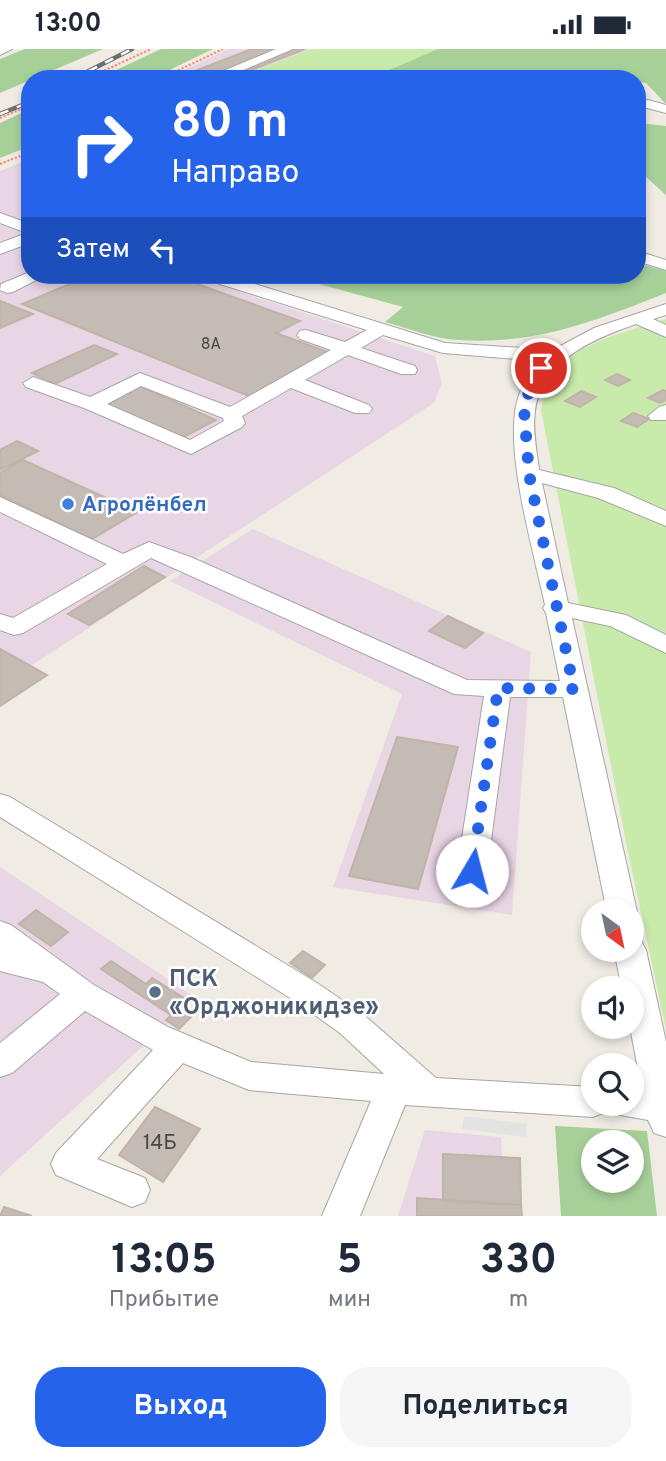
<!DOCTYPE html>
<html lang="ru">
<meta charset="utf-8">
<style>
body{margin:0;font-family:Overpass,sans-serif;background:#f6f6f7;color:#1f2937;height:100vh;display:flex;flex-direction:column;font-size:26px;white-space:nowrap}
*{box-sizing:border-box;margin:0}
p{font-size:23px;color:#747a83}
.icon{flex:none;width:38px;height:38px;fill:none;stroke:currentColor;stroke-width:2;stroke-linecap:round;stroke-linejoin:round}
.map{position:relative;height:1167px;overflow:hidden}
.details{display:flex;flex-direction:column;background:#fff;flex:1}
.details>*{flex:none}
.hud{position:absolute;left:21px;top:21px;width:625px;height:214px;border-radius:28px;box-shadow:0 4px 10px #0003;background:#2563eb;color:#fff;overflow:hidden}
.needle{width:46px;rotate:147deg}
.fabs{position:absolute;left:581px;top:850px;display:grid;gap:14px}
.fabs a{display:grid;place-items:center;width:63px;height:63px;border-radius:50%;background:#fff;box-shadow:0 4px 10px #0003;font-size:35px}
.pin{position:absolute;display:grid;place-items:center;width:60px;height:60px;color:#fff;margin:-30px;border:4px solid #fff;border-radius:50%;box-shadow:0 2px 7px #0007}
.me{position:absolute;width:77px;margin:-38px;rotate:8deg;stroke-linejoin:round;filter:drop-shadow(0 0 5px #0008)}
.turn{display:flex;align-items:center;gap:24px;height:147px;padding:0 35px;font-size:32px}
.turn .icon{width:91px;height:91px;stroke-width:2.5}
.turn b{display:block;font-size:49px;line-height:60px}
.then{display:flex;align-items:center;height:66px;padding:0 35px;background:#0003;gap:14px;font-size:26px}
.eta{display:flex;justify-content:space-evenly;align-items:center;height:119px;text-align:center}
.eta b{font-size:42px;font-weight:700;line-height:49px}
.button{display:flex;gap:14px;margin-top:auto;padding:14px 35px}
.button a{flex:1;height:80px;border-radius:28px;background:#2563eb;color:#fff;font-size:28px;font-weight:700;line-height:80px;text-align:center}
.button a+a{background:#f6f6f7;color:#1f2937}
.status{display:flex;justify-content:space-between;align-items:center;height:49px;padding:0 35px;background:#fff;direction:ltr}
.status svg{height:19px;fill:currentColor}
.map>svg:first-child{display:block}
</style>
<div class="status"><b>13:00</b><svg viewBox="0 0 49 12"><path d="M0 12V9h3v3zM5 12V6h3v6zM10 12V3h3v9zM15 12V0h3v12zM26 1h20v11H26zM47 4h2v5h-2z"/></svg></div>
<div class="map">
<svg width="666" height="1167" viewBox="0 0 666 1167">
<rect width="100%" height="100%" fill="#f0ece4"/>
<path fill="#e9d6e5" d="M228,0h83l-78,30h-67z
M30,110v116h159l246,81 7,27 -8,20 -434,283v-515z
M253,480l278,123 -19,263 -179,-28 69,-193 -232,-113z
M0,818l196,131 -196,178z
M425,1081l76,7 1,20 18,1 2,58h-124z"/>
<path fill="#c8eaaa" d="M311,0h127l-70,30h-135z
M666,270v710l-38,-177 -87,-442c2,-13 4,-25 11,-37 17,-28 83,-44 114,-54z"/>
<path fill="#a7d099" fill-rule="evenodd" d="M25,0h78l-103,44v-34z
M161,0h52l-62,30h-54z
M438,0h228v55l-20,-21 -9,-1v-3h-34l-54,-6 -11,6h-170z
M30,60v37l-30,12v-35z
M640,74l26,3v69l-29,-26v-35z
M637,214l29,8v22c-71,28 -129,52 -208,47 -24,-1 -50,-12 -73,-18l18,-15 -117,-32 -18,9 -35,-9h404z
M555,1077l92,5 10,85h-96zM593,1094h39v38h-39z"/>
<path fill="#e3e3e3" d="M464,1067l63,8 -1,13 -64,-8z"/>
<path fill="#c4bcb4" stroke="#c1b3a7" stroke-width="2" d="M252,0h27l-77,30h-28z
M291,0h14l-77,30h-15z
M91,226h81l128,46 -24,12 54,20 -79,44 -229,-93z
M0,252l33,13 -33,14z
M94,296l23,9 -62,30 -23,-11z
M617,325l13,6 -12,6 -13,-6z
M140,337l76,34 -36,19 -76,-36z
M663,341l3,1v9l-6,3 -12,-5z
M581,342l15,6 -16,10 -15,-6z
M633,364l16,6 -12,8 -16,-6z
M17,392l21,10 -38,19v-20z
M23,411l114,52 -45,27 -92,-44v-22z
M144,517l21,11 -76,48 -21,-11z
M448,567l35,17 -18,15 -36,-17z
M0,600l47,26 -47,31z
M397,688l61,10 -40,142 -69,-13z
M36,861l32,22 -17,14 -32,-22z
M303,902l22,14 -13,13 -22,-15z
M111,912l35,23 6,-6 35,22 -16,15 -70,-46z
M177,960l14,8 -12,12 -13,-9z
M155,1058l45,22 -37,53 -44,-27z
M443,1105l77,4 1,47 -78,-4z
M417,1149l104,7 1,11h-105z
M4,1158l28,9h-32z"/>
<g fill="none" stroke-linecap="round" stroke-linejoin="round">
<defs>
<path id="minor" d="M0,0h12l-12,6z
M276,0h17l-71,30h-18z
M648,51l18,5v8l-23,-6v-6z
M0,164l30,11v19l-30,11v-11l27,-10 -27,-10z
M637,202l29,9v10l-29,-9z
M30,223v3h16l-33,17 -6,1 -7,-3 1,-6z
M202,226h24l219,68 108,7 41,-22 72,-24v11l-13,4 13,6v12l-30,-13c-43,15 -94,36 -101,87 -3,19 2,40 4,59l75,18 52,23v15l-68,-28 -56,-15 26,120 58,12 40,20v18l-56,-27 -38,-8 65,294 -4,8 -1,-8h-25l-44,-215h-53l-23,174 -4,8 -11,3 -11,-3 -4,-8 27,-175 -30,-2 -303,-136 -128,75 -9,2 -14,-5v-16l13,4 94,-54 -107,-52v-15l123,57 26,-12 44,16 274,122 93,1 -14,-68 -3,-5 2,-3c-11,-52 -37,-141 -30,-192 2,-20 12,-39 26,-52l-98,-8 -60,-18 -22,13 54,18 2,4 -2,4h-14l-53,-19 -43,25 64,25 3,4 -3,4h-14l-64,-25 -49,28 3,7 -3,4 -51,27 -107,-46 -58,-21 -3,-4 10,-6 57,20 50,-24 90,34 101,-57 -31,-11 -3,-4 3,-4 6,-1 39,12 22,-12 -163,-51zM141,337l82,32 1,3 -34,19 -83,-36z
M666,356v15h-15l-3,-4 11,-9z
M0,745l10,3 307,186 47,32 72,63 157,9v17h16l-4,8 -12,5 -188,-12 -45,111h-38l49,-115 -122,-11 -66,-27 -86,96 48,19 5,12 -5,12 -13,5 -76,-32 -5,-11 5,-11 97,-103 -68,-39 -73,62 -12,4v-34l60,-49 -17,-12 -43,-11v-50l11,4 83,60 74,42 83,35 133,12 -44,-41 -45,-32 -295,-184z
M632,889l9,3 5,9 20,92v95l-12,-4 -6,-13 -28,-5 -5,-11h17v-15l10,1 -12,-63h2v-38h-10l-8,-39h18z"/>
</defs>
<use href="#minor" stroke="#a6a6a6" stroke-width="2"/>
<path stroke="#fc7d69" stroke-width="2" stroke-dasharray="2 2" stroke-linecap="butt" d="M86,30l65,-30
M160,30l63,-30
M0,69l30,-13
M0,115l30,-12"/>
<use href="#minor" fill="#fff" fill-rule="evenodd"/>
<defs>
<path id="rail" d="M73,30l59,-30
M0,65l30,-12"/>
</defs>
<use href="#rail" stroke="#6d6d6d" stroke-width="4.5"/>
<use href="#rail" stroke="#fff" stroke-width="2.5" stroke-dasharray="9" stroke-linecap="butt"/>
</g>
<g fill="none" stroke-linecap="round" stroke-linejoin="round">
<path stroke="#2563eb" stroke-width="12" stroke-dasharray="0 21.6" d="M472,822l26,-183 76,1 -45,-215 -5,-65 7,-25 10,-16"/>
</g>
<circle fill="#3f7fe0" stroke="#fff" stroke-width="2.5" cx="68" cy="455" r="7"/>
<circle fill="#5c6f8a" stroke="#fff" stroke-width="2.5" cx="155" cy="943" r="7"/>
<g text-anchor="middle" stroke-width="5" stroke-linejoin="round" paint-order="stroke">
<g font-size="16" fill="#484644">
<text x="211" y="300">8А</text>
</g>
<g font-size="21" font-weight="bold" fill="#366cbe" stroke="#fff" text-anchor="start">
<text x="82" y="462">Агролёнбел</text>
</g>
<g font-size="21" fill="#484644">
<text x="160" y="1100">14Б</text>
</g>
<g font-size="24" font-weight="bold" fill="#4e5e75" stroke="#fff" text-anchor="start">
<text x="169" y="937">ПСК<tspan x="169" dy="28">«Орджоникидзе»</tspan></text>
</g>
</g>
</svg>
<div class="fabs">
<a><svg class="needle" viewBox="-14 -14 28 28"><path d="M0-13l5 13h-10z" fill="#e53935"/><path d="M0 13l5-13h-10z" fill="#747a83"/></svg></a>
<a><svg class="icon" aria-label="sound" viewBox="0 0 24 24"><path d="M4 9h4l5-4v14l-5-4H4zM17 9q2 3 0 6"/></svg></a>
<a><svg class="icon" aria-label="search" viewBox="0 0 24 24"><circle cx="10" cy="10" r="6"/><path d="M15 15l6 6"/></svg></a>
<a><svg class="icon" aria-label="layers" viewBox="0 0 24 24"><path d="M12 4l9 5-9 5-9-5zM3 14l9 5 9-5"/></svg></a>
</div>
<div class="pin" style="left:541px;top:319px;background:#d93025"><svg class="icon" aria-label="arrive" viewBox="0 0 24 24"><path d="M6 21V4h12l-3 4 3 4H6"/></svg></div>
<svg class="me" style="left:472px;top:822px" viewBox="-20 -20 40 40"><circle r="19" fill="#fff"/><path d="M0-13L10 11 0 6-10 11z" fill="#2563eb"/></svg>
<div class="hud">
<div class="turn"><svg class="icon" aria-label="right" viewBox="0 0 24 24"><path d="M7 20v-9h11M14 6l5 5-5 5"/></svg><div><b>80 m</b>Направо</div></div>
<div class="then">Затем<svg class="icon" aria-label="left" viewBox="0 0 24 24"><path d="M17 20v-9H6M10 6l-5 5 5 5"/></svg></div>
</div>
</div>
<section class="details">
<div class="eta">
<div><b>13:05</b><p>Прибытие</p></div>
<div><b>5</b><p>мин</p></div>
<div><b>330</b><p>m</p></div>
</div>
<div class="button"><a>Выход</a><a>Поделиться</a></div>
</section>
